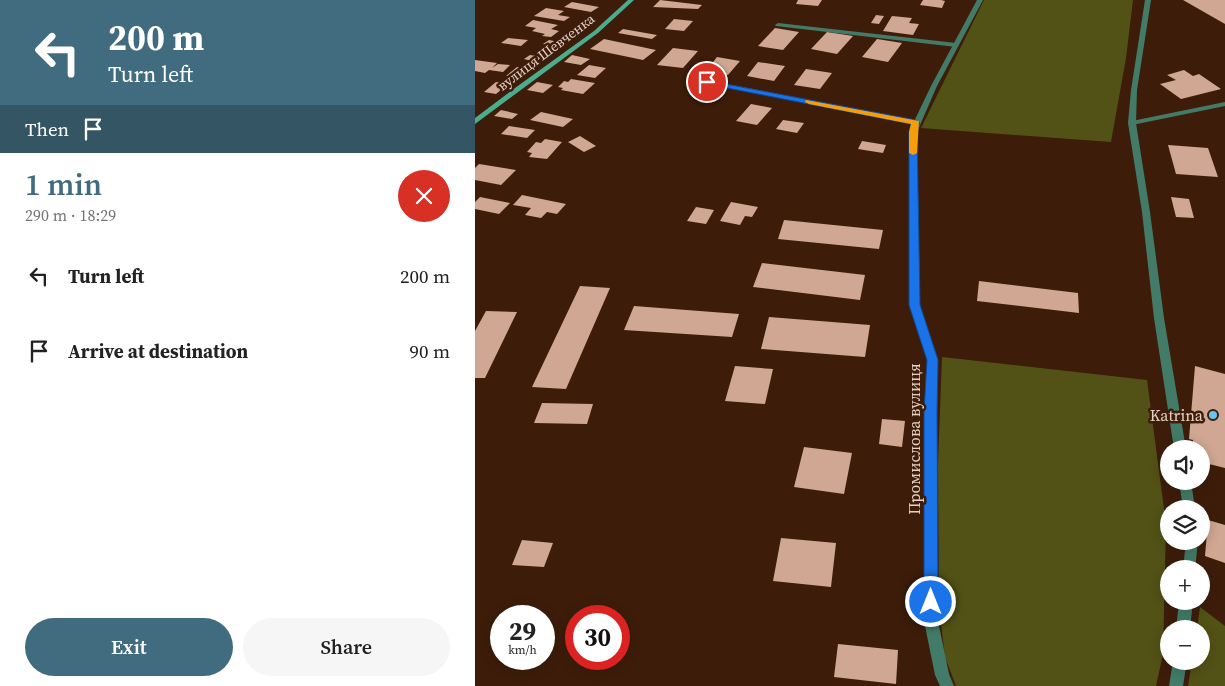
<!DOCTYPE html>
<meta charset="utf-8">
<style>
body{margin:0;font-family:"Source Serif 4",serif;background:#f6f6f6;color:#222;height:100vh;display:flex;flex-direction:column;font-size:19px;white-space:nowrap}
*{box-sizing:border-box;margin:0}
p{font-size:16px;color:#767676}
.icon{flex:none;width:28px;height:28px;fill:none;stroke:currentColor;stroke-width:2;stroke-linecap:round;stroke-linejoin:round}
.map{position:relative;flex:1;overflow:hidden}
.drawer{display:flex;flex-direction:column;background:#fff;width:475px}
.drawer>*{flex:none}
.guide{background:#416b7e;color:#fff;overflow:hidden}
.buttons{position:absolute;left:685px;top:440px;display:grid;gap:10px}
.buttons a{display:grid;place-items:center;width:50px;height:50px;border-radius:50%;background:#fff;box-shadow:0 2px 12px #0003;font-size:25px}
.speed{position:absolute;left:15px;top:605px;display:flex;gap:10px;font-size:25px;font-weight:700;text-align:center}
.speed>*{display:grid;place-content:center;width:65px;height:65px;border-radius:50%;background:#fff;box-shadow:0 2px 12px #0003;line-height:1}
.speed small{font-size:12px;font-weight:400}
.speed .limit{border:8px solid #d22;background:#fff;color:#111}
.pin{position:absolute;display:grid;place-items:center;width:42px;height:42px;color:#fff;margin:-21px;border:2px solid #fff;border-radius:50%;box-shadow:0 1px 5px #0007}
.me{position:absolute;width:55px;margin:-28px;rotate:0deg;stroke-linejoin:round;filter:drop-shadow(0 0 4px #0008)}
.turn{display:flex;align-items:center;gap:18px;height:105px;padding:0 25px;font-size:22px}
.turn .icon{width:65px;height:65px;stroke-width:2.5}
.turn b{display:block;font-size:35px;line-height:42px}
.then{display:flex;align-items:center;height:48px;padding:0 25px;background:#0003;gap:10px;font-size:19px}
.round{display:grid;place-items:center;flex:none;width:52px;height:52px;border-radius:26px;background:#f6f6f6}
.summary{display:flex;align-items:center;justify-content:space-between;height:85px;padding:0 25px}
h1{font-size:30px;font-weight:600;line-height:38px;color:#416b7e}
.primary-button{display:flex;gap:10px;margin-top:auto;padding:10px 25px}
.primary-button a{flex:1;height:58px;border-radius:30px;background:#416b7e;color:#fff;font-size:20px;font-weight:600;line-height:58px;text-align:center}
.primary-button a+a{background:#f6f6f6;color:#222}
ul{padding:0;list-style:none}
li{display:flex;align-items:center;gap:15px;height:75px;padding:0 25px}
li div{flex:1}
li b{display:block;font-size:19px}
li em{font-style:normal}
main{display:flex;flex:1;min-height:0}
.map>svg:first-child{display:block}
</style>
<main>
<section class="drawer">
<div class="guide">
<div class="turn"><svg class="icon" aria-label="left" viewBox="0 0 24 24"><path d="M17 20v-9H6M10 6l-5 5 5 5"/></svg><div><b>200 m</b>Turn left</div></div>
<div class="then">Then<svg class="icon" aria-label="arrive" viewBox="0 0 24 24"><path d="M6 21V4h12l-3 4 3 4H6"/></svg></div>
</div>
<div class="summary"><div><h1>1 min</h1><p>290 m · 18:29</p></div><a class="round" style="background:#d93025;color:#fff"><svg class="icon" aria-label="close" viewBox="0 0 24 24"><path d="M6 6l12 12M18 6L6 18"/></svg></a></div>
<ul>
<li><svg class="icon" aria-label="left" viewBox="0 0 24 24"><path d="M17 20v-9H6M10 6l-5 5 5 5"/></svg><div><b>Turn left</b></div><em>200 m</em></li>
<li><svg class="icon" aria-label="arrive" viewBox="0 0 24 24"><path d="M6 21V4h12l-3 4 3 4H6"/></svg><div><b>Arrive at destination</b></div><em>90 m</em></li>
</ul>
<div class="primary-button"><a>Exit</a><a>Share</a></div>
</section>
<div class="map">
<svg width="750" height="686" viewBox="0 0 750 686">
<rect width="100%" height="100%" fill="#3d1d0a"/>
<path fill="#525216" d="M509,0h149l-7,58 -15,84 -190,-14z
M467,357l205,23 19,144 -3,130 -7,32h-200l-11,-29 -6,-50 -1,-143z
M725,607l25,19v60h-37l4,-25h9v-32h-4z"/>
<path fill="#d0a792" d="M185,0l42,5 -4,4 -45,-2z
M323,0h24l-4,6 -22,-2z
M448,0h18l4,1 -3,7 -22,-3z
M708,0h42v24z
M97,2l27,5 -8,5 -27,-5z
M71,8l18,3 -6,4 12,2 -6,4 -30,-5z
M401,15l8,1 -5,8 -8,-1z
M417,16l20,2 -3,5 10,1 -6,11 -30,-4z
M199,19l19,2 -9,10 -19,-2z
M58,20l25,5 -7,4 8,2 -8,6 -9,-1 3,-2 -13,-3 4,-3 -11,-2z
M300,28l24,4 -16,18 -25,-4z
M148,29l34,6 -5,4 -34,-6z
M352,32l26,4 -16,18 -26,-5z
M33,38l20,2 -7,6 -20,-3z
M129,39l52,11 -13,10 -53,-11z
M402,39l25,4 -14,19 -26,-5z
M74,40l18,4 -5,3 -19,-3z
M198,48l25,3 -15,17 -26,-3z
M55,55l12,2 -6,5 -12,-3z
M97,55l18,4 -9,6 -17,-3z
M242,57l23,4 -12,14 -23,-3z
M0,60l22,3 -5,5 6,-4 12,1 -7,7 -14,-2 -4,3 -10,-2z
M283,62l27,4 -11,15 -27,-5z
M114,65l17,3 -11,10 -18,-3z
M42,67l9,2 -11,8 -9,-1z
M331,69l26,4 -12,16 -26,-4z
M709,70l9,6 6,-2 22,15 -40,10 -21,-15 16,-4 -9,-5z
M96,79l24,4 -12,11 -22,-4 2,-2 -5,-1 6,-6 4,1z
M21,82l12,2 -12,10 -12,-2z
M62,82l16,3 -10,8 -16,-3z
M228,87l17,3 -10,10 -17,-3z
M276,104l21,4 -15,17 -21,-4z
M26,110l17,4 -6,5 -18,-3z
M66,112l32,7 -10,8 -33,-7z
M308,120l21,3 -7,10 -21,-4z
M34,126l26,4 -8,8 -26,-4z
M105,136l16,10 -12,6 -16,-10z
M70,139l17,3 -15,17 -18,-2 3,-4 -5,-1 9,-10 5,1z
M387,141l24,4 -3,8 -25,-4z
M693,145l40,3 10,29 -42,-3z
M4,164l37,6 -15,15 -26,-5v-12z
M47,195l44,9 -9,10 -10,-2 -6,6 -16,-3 6,-7 -18,-3z
M5,197l30,6 -11,11 -24,-5v-7z
M696,197l18,2 5,19 -18,-1z
M256,202l27,5 -6,10 -7,-1 -5,9 -20,-4z
M221,207l18,3 -8,14 -19,-3z
M309,220l99,10 -4,19 -101,-10z
M287,263l103,12 -5,25 -107,-13z
M504,281l99,12 1,20 -102,-12z
M105,286l30,2 -44,101 -34,-2z
M159,306l105,8 -7,23 -108,-7z
M11,311l31,1 -32,66h-10v-47z
M294,317l101,8 -5,32 -104,-8z
M260,366l38,3 -8,35 -40,-3z
M720,366l30,8v94l-24,-6v-13h-8v-9l-4,-1z
M67,403l51,1 -6,20 -53,-1z
M407,419l23,2 -3,26 -23,-3z
M329,447l48,6 -8,41 -50,-7z
M733,520l17,5v38l-20,-7z
M306,538l55,5 -5,44 -58,-6z
M47,540l31,3 -9,24 -32,-2z
M363,644l60,6 -2,34 -62,-7z"/>
<g fill="none" stroke-linecap="round" stroke-linejoin="round">
<path fill="#427c69" fill-rule="evenodd" d="M303,23l178,20 3,2 -3,2 -180,-21 -1,-1z
M232,80l209,41 4,2 -4,2 -211,-42v-2z
M750,102v4l-93,19 -4,-2 4,-2z"/>
<path fill="#427c69" fill-rule="evenodd" d="M502,0h6l-46,86 -20,46 3,173 18,55 -3,52 3,209 11,53 5,12h-14l-5,-11 -11,-54 1,-209 3,-52 -18,-55 -1,-173 22,-46z
M670,0h6l-14,90 -1,33 14,89 14,106 22,131h-12l-20,-131 -12,-106 -14,-89 3,-33z
M704,481h12l4,28h-12z
M711,541h12l-3,28h-12z
M704,601h14l-3,28h-14z
M698,661h14l-4,25h-14z"/>
<path fill="#4aad8e" fill-rule="evenodd" d="M153,0h6l-36,33 -123,91v-6l40,-30 79,-57z"/>
</g>
<path fill="#1a73e8" stroke="#114b97" d="M229,80l212,40 4,3 -3,9 3,173 18,55 -1,52 1,190 -2,5 -5,2 -5,-2 -2,-5v-190l3,-52 -18,-55v-173l2,-8 -204,-40h-3z"/>
<path fill="#f59e0b" d="M331,100l113,21 -2,32 -4,2 -4,-2v-21l2,-8 -102,-20 -4,-2z"/>
<circle fill="#66c4ef" stroke="#3d1d0a" stroke-width="2" cx="738" cy="415" r="5"/>
<g text-anchor="middle" stroke-width="5" stroke-linejoin="round" paint-order="stroke">
<g font-size="14" fill="#e5cfc4" stroke="#3d1d0a">
<text transform="translate(71 52) rotate(-37)" y="5">вулиця Шевченка</text>
</g>
<g font-size="16" fill="#e5cfc4" stroke="#3d1d0a" text-anchor="end">
<text x="728" y="421">Katrina</text>
</g>
<g font-size="16" fill="#e5cfc4" stroke="#3d1d0a">
<text transform="translate(439 439) rotate(-90)" y="6">Промислова вулиця</text>
</g>
</g>
</svg>
<div class="buttons">
<a><svg class="icon" aria-label="sound" viewBox="0 0 24 24"><path d="M4 9h4l5-4v14l-5-4H4zM17 9q2 3 0 6"/></svg></a>
<a><svg class="icon" aria-label="layers" viewBox="0 0 24 24"><path d="M12 4l9 5-9 5-9-5zM3 14l9 5 9-5"/></svg></a>
<a>+</a>
<a>−</a>
</div>
<div class="speed"><div>29<small>km/h</small></div><div class="limit">30</div></div>
<div class="pin" style="left:232px;top:82px;background:#d93025"><svg class="icon" aria-label="arrive" viewBox="0 0 24 24"><path d="M6 21V4h12l-3 4 3 4H6"/></svg></div>
<svg class="me" style="left:456px;top:602px" viewBox="-20 -20 40 40"><circle r="17" fill="#1a73e8" stroke="#fff" stroke-width="3"/><path d="M0-11L8 9 0 5-8 9z" fill="#fff"/></svg>
</div>
</main>
